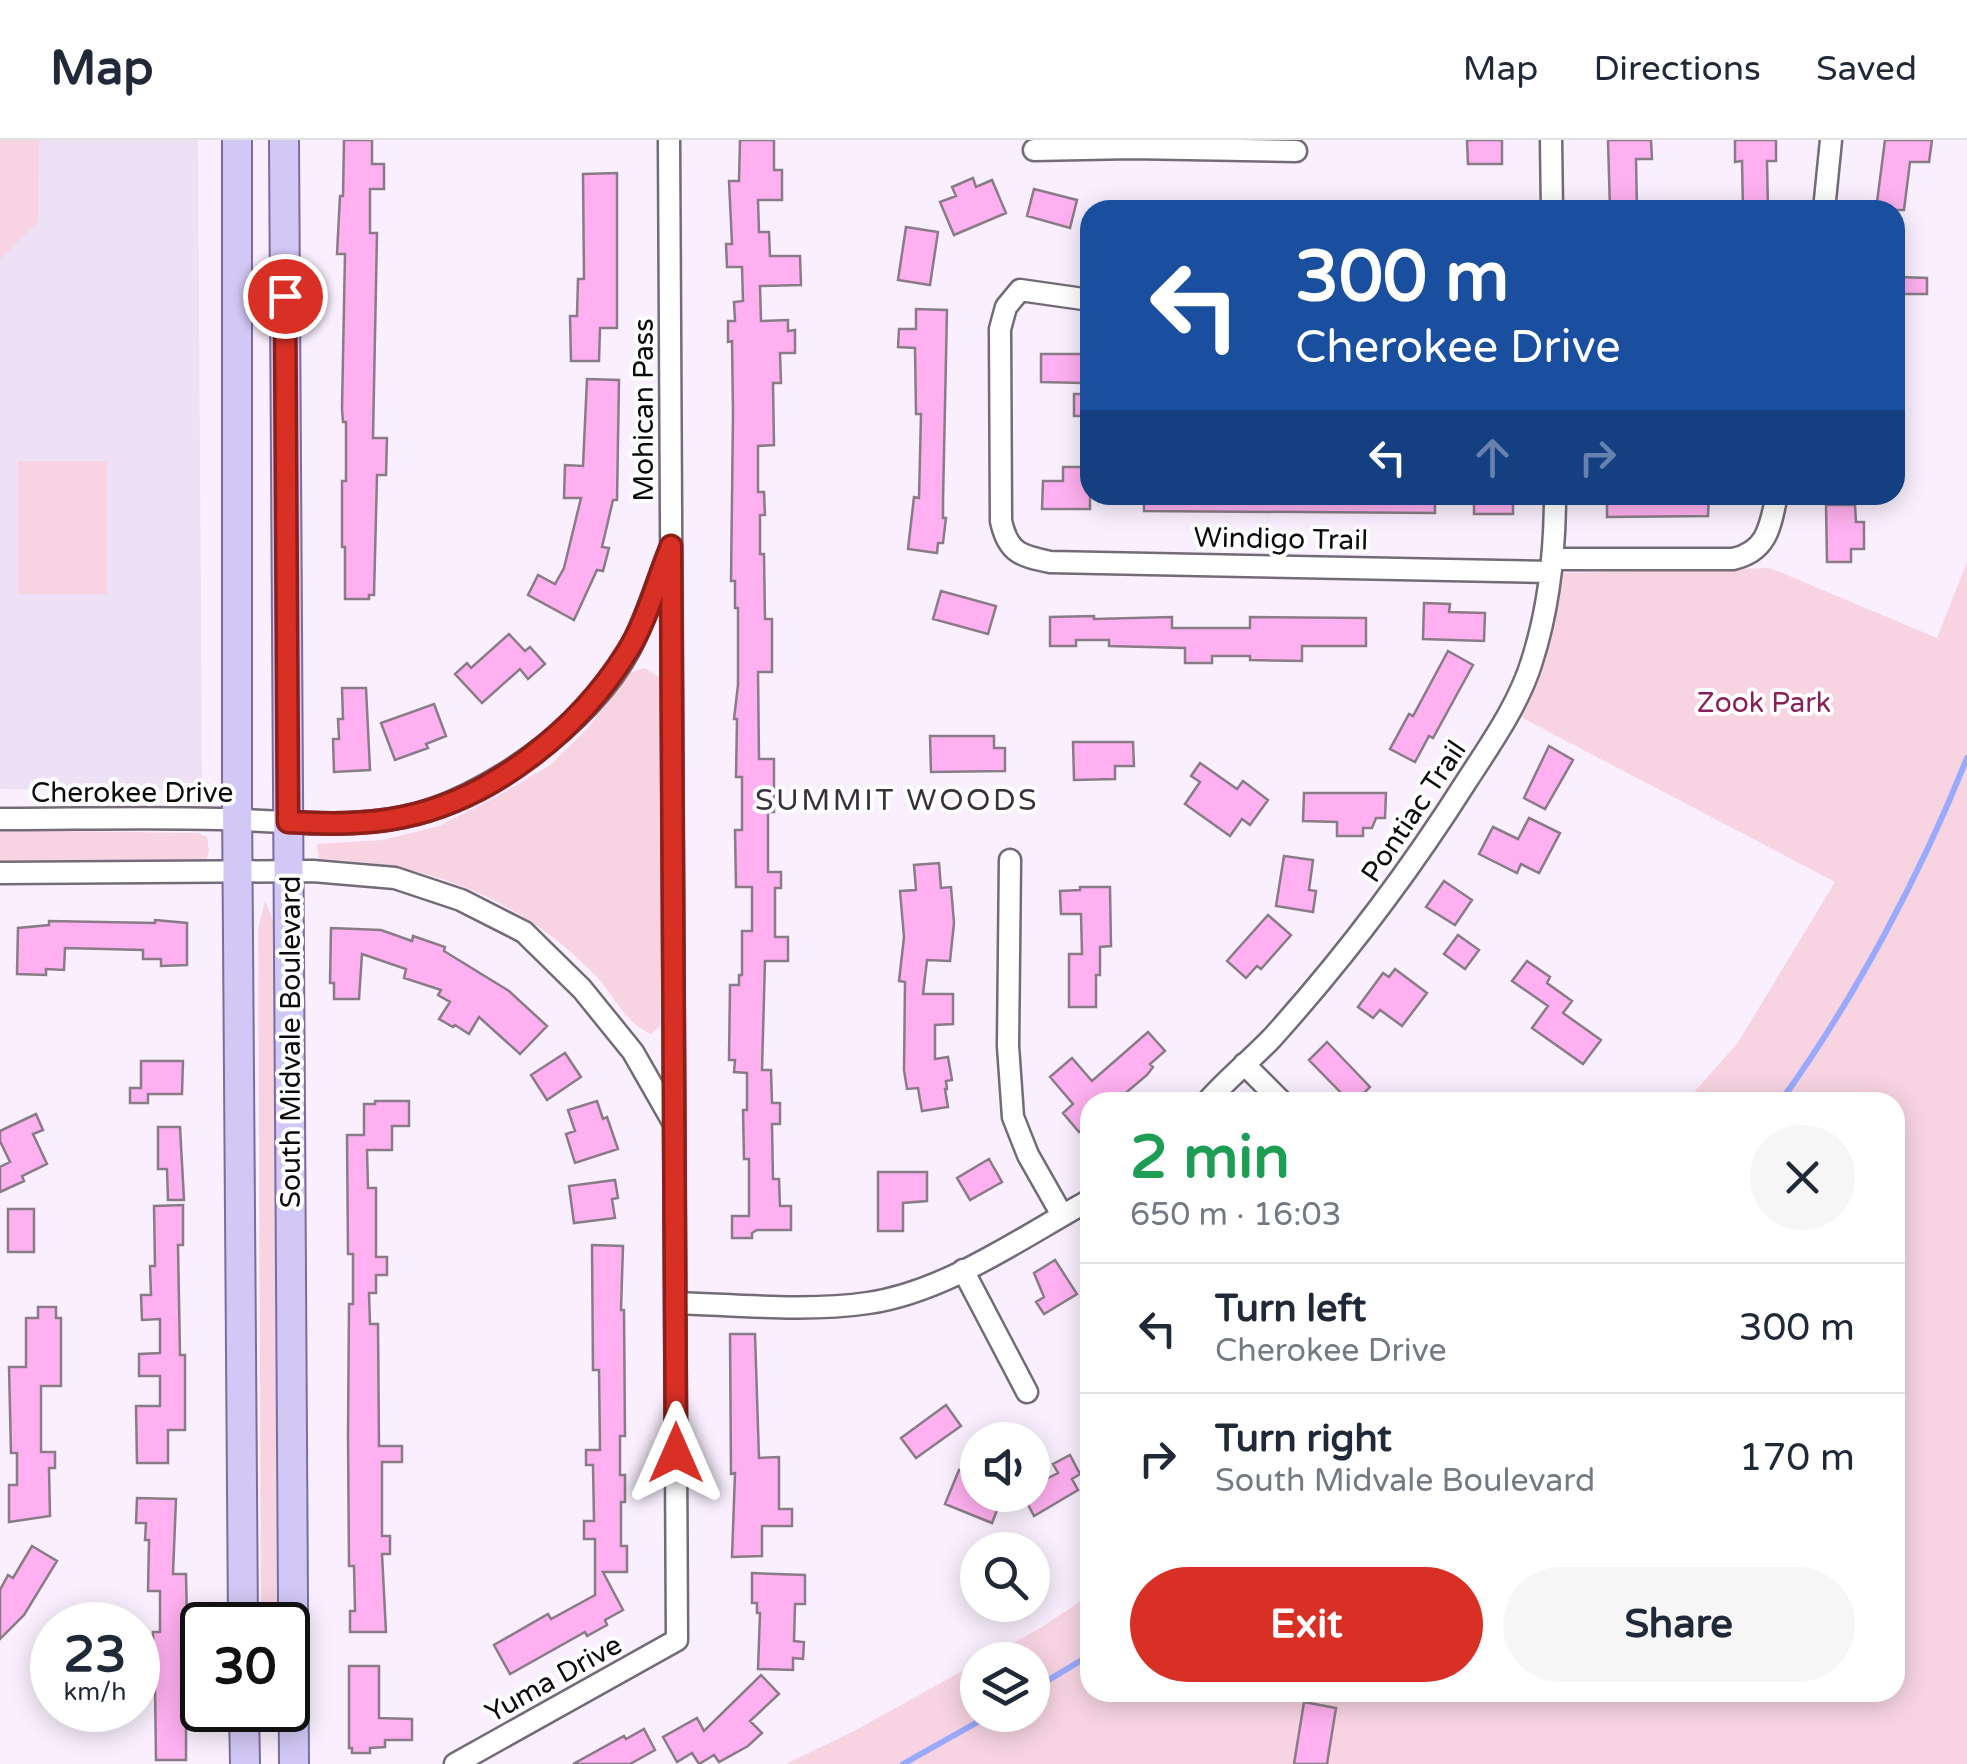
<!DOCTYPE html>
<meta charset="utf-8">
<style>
body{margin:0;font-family:"Varela Round",sans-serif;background:#f6f6f7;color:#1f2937;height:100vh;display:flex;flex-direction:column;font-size:38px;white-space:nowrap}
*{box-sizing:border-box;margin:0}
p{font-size:32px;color:#747a83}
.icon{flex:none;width:55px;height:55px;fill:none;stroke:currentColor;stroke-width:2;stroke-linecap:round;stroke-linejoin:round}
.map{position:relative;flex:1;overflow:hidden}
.panel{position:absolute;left:1080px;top:952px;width:825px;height:610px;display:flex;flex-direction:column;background:#fff;border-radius:30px;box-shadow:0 5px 25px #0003}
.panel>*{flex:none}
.banner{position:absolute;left:1080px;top:60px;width:825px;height:305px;border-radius:30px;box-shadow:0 5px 25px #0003;background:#1a4fa0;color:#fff;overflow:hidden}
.tools{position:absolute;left:960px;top:1282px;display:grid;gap:20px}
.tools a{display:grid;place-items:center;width:90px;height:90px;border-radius:50%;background:#fff;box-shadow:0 5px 25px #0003;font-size:50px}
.speed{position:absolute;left:30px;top:1462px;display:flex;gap:20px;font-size:50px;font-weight:700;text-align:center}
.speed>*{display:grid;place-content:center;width:130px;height:130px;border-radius:50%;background:#fff;box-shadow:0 5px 25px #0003;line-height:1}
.speed small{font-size:25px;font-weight:400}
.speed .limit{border:5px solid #111;border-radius:15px;background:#fff;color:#111}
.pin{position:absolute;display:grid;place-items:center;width:85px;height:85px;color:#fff;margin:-42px;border:5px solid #fff;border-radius:50%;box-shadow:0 2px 10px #0007}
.me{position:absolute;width:110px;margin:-55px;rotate:0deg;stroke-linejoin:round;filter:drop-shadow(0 0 8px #0008)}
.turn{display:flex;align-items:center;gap:35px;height:210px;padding:0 50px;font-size:45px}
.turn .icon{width:130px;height:130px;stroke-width:2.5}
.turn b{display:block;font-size:70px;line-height:85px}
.lanes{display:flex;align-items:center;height:95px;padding:0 50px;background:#0003;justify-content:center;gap:50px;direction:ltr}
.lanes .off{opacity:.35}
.round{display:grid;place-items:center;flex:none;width:105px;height:105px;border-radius:52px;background:#f6f6f7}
.summary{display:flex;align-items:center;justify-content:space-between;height:170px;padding:0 50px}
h1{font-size:60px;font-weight:800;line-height:75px;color:#1e9e55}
.button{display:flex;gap:20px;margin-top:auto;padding:20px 50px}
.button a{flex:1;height:115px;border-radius:60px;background:#d93025;color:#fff;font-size:40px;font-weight:800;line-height:115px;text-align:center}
.button a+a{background:#f6f6f7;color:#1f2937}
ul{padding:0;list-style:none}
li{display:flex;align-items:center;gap:30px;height:130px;padding:0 50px;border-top:2px solid #e0e1e3}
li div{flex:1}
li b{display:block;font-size:38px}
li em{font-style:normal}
header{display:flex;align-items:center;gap:60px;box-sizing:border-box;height:140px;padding:0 50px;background:#fff;border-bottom:2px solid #e0e1e3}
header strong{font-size:48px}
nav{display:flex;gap:55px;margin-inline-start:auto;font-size:35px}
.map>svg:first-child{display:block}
</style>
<header>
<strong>Map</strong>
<nav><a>Map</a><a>Directions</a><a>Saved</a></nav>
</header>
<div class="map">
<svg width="1967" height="1624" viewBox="0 0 1967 1624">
<rect width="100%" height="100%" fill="#f9effe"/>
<path fill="#eee0f5" d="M0,0h198l4,651 -202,-2z"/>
<path fill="#f8d4e2" d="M0,0h39l-1,82 -38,37z
M18,321h89v133h-89z
M1967,422v1202h-1181l70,-34 121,-67 1,52h54v-55h-49l59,-33 48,-32v97h805v-590h-210l52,-58 98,-162 -316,-166 24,-53 18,-90 209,-5 167,70z
M644,528l17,10v22l-1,326 -9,8c-27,-11 -37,-40 -57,-60 -76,-77 -167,-112 -275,-115l-2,-15 66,-4 56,-14 59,-30 52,-31 38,-37 41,-55z
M0,690l198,3 9,4 2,14 -4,12 -205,2z
M265,761l12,28 5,696h-21l-3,-696z"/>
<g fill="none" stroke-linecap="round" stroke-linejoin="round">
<path stroke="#99aafd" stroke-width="6" d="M1780,962c73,-100 141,-228 187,-344
M1032,1550l58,-35
M903,1624l80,-45"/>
</g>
<path fill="#feb0f0" stroke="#897c86" stroke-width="2.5" d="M344,0h28v24h12v25h-14v44h7l-4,205h14l-1,37h-9l-3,120h-5v4h-24v-52h-3v-66h4v-59h-3l-1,-13 3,-155h-8l3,-58h3z
M740,0h34v30h8v30h-24l1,32h10l1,24h30l1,29 -41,1 1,35 27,-1v11l7,-1v23h-15l1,30h-8l1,62 -16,1v46h6l1,23h-5v39h4l1,65h7v53h-14l1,87h15v53h-6v60h13v16h-6v49h13v24h-23l-3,109h9l1,33h8v21h-8l1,55h6l1,27h11v24h-34l-5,3v5h-20v-22h17v-57h-5l-1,-49h4v-37l-13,-1 1,-12h-6l1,-75h9v-10h3v-44h10v-44h-16l-1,-57h7v-53h-6l1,-58h-3l4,-34v-77h-3v-27h-4l2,-168 -1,-72 -4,1v-21h7l-1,-19 9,-1 -1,-34h-15l-1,-23h6l-3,-63h10z
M1467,0h35v24h-34z
M1608,0h43l1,19h-16l1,51h-27z
M1735,0h41v21h-9l1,49h-25l-1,-49 -7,1z
M1885,0h47l-3,22h-19l-6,48h-28z
M617,33v155h-17l-1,33h-28l-1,-45h7l1,-37h6l-1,-105z
M973,38l3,9 16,-7 14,33 -52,22 -14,-33 16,-6 -4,-9z
M1034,49l43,11 -7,28 -43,-12z
M906,87l32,5 -8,53 -32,-5z
M1900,137l27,1v16h-27z
M916,169l31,1 -4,191v17h3l-3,25h-5l-1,10 -29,-4 6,-52 5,1 2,-84h-5l-1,-66 -17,-1 1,-18h17z
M1041,214h42l-1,29 -41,-1z
M587,239l32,1 -2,120h-4l-11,47 7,1 -6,23 -6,-1 -23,50 -46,-25 10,-20 17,9 9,-16 17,-70h-17l1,-33 18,1z
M1074,254h16v22h-16z
M1063,327h27v42h-48l1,-28h20z
M1144,355h291v18l-291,-2z
M1474,355h39v19h-39z
M1607,355h102l-1,21 -101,1z
M1826,365h29l1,17h8v27h-13v13h-24z
M941,451l55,15 -8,28 -55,-15z
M1424,463l26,1 -1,8 36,1 -1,28 -61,-2z
M1094,476v3l78,-2v11h78v-11l116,1v28h-64v15l-52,-1v-4h-38v7h-27v-15l-76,-2v-6h-33v6h-26v-29z
M509,494l16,17 5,-4 15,17 -17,15 -8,-10 -38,34 -27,-29 12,-11 4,5z
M1448,511l25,14 -40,73 -4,-2 -14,26 -25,-13 19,-35 4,2z
M342,548h24l4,82 -36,2 -1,-33h6l-1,-20h5z
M434,564l12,32 -20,8 2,4 -33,12 -14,-37z
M930,596h64v12h11v23l-74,1z
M1073,602h60l1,24h-19v13l-41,1z
M1549,606l24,14 -28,49 -21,-11z
M1200,623l37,26 6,-8 25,19 -18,25 -8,-6 -12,17 -45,-32 15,-22 -9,-6z
M1304,653h82l-1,25h-9l-4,10h-9v8h-26v-14l-34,-1z
M1529,678l31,15 -21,40 -18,-9 -4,9 -38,-19 14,-27 25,12z
M1284,716l29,4 -4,30 7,1 -3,21 -37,-6z
M939,723l2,25 10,-1 3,36 -4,38 -23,-1 -4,34h30v30l-18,1v34l13,-2 4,23 -6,1 1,8h-2l3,18 -26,4 -4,-23 -11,1 -3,-19 1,-88 -6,-1 5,-44 -4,-46 16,-1 -2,-25z
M1444,741l28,19 -17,25 -29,-18z
M1080,747h30l1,59 -11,1v28h-4v32h-27v-53h13l-1,-40h-20l-1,-23 20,-1z
M1268,775l23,20 -30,34 -4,-3 -11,12 -19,-17z
M155,780l32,3v42l-26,1v-7h-18v-9l-78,-2 -1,22 -18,-1v6l-29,-1 1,-46 31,-3v-4l106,2z
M331,788l50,2 31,11 1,-5 32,11 -1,4 65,40 38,35 -27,28 -41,-37 -10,17 -14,-9 -2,2 -14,-8 11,-17 -12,-7 3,-5 -37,-12 2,-9 -44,-15 -3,45h-25v-16h-4z
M1458,795l21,15 -14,19 -21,-15z
M1527,821l23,16 -3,6 25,18 -9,12 38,27 -18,24 -51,-36 16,-22 -36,-25z
M1395,829l32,24 -25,33 -22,-16 -7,8 -15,-11 25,-34 6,4z
M1148,892l17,19 -15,13 3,3 -6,8 -32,27h-25v22l-11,8 -16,-19 10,-9 -23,-27 22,-19 20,23z
M1327,902l43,45 -15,15h-5l-41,-42z
M565,913l16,24 -34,23 -16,-25z
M141,921h42l-1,33h-34v9h-18v-15h11z
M375,961h34v25h-17v24h-25l1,38h8v69h11v18h-11v18h-7l1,31h8l1,122h23v16h-20v74h8v18h-8l4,78h-36v-21h5l-1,-45h-5l-1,-132 1,-130h4v-50h-5l-1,-119h17v-31h11z
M597,961l6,18 4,-2 11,32 -43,14 -9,-29 9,-3 -7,-21z
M36,974l7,16 -10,4 14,30 -25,12 2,5 -24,11v-25l10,-5 -10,-21v-10z
M158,987h22l4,73h-16l-1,-31h-9z
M989,1019l13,23 -32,18 -13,-22z
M878,1032h49v29l-24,2v28h-25z
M615,1040l3,18 -6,1 3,19 -41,5 -5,-37z
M183,1065v40h-5l2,110h5v75h-17v33h-31l-1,-57h24v-30h-21v-22l21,-1v-34l-18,1 -1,-25h10l-1,-29h5l-1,-60z
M8,1069h26v43h-26z
M592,1105l31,1 -2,64h3l1,126h-5v39h5v27h-4v44h6v26h-24l20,38 -18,10 2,5 -20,11 -2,-4 -75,42 -16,-29 54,-31 3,5 44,-24v-56h-11v-18h10l-1,-56h-7v-15h14l-1,-80h-6z
M1055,1120l22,34 -33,20 -8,-12 8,-5 -10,-24z
M38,1167h18v11h5v68h-20v66h14v16h-6l1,48 -41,6v-37h8v-32h-6l-2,-86h17v-49h12z
M730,1194h25l4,124 20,-1v52h13v17h-30v30l-30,1 3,-84 -4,1z
M946,1265l15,21 -45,32 -15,-20z
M1070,1315l10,19 -8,5 6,11 -44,26 -11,-21h9v-9l26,-13 -5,-9z
M959,1330l19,8v17h25l-11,28 -47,-19z
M137,1358l39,1 -3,75h13l3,144h-3v42h-30l-1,-73h-11v-24l9,-1v-30h7v-41h-12l1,-51h-4l1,-17h-10z
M32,1406l25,15 -33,54 -24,24v-49l8,-15 5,3z
M752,1433l53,2v29h-10l-1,37 10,1 -1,17 -10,-1v12l-35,-1 2,-56h-3v-10h-5z
M349,1526h30v52l33,1v21h-27v7l-15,1v5h-18v-5h-3z
M761,1535l18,19 -29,27 12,12 -14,13 -29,16 -5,-7 -15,9 -7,-11 -15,9 -14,-25 34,-19 7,13z
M1304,1562l32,6 -9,56h-33z
M644,1589l11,21 -25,14h-57l51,-28 2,3z"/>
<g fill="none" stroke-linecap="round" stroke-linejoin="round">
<defs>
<path id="minor" d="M1130,0l2,8 164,3
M1551,0l1,70
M1034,10l98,-2
M1824,70l7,-70
M1090,160l-70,-10 -14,17 -6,22 1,192c7,32 20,35 49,41l500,10
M1552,419h181c35,-8 37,-33 44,-64
M0,679c74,0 147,-2 221,0 60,2 123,10 182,-2 81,-16 188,-94 227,-168 15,-29 25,-62 37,-92
M1010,720l-2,186 5,71 15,38 34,60
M0,733l313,-2 82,7 66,22 63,32 58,57 51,63 40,70
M1244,924l38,38
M1207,962c20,-23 44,-42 65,-64 72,-80 137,-166 194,-256 24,-37 53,-78 66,-121 17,-53 23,-111 23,-166
M963,1130l64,122
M676,1163c60,2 133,9 192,0 78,-11 154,-66 222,-103
M455,1624l222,-124 -8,-1500"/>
<path id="major" d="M237,0v661l6,824
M284,0l10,1624
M244,1570l1,54"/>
</defs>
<use href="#minor" stroke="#736b78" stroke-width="25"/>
<use href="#major" stroke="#7a6da1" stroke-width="32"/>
<use href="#minor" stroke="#fff" stroke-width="20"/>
<use href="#major" stroke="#d2c8f5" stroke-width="28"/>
</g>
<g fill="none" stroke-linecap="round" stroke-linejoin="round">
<defs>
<path id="route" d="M285,156l3,526c37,2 78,3 115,-5 90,-18 176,-88 224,-165 20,-31 30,-72 44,-106l5,907"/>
</defs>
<use href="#route" stroke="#8d1f18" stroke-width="25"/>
<use href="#route" stroke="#d93025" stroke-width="18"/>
</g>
<g text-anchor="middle" stroke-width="8" stroke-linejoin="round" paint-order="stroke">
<g font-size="28" fill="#0d0a0f" stroke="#fff">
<text transform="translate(643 270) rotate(-90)" y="10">Mohican Pass</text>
<text transform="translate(1281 398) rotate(1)" y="10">Windigo Trail</text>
<text x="132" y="662">Cherokee Drive</text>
<text transform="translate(1413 671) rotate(-56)" y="10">Pontiac Trail</text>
<text transform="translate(290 902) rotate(-90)" y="10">South Midvale Boulevard</text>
<text transform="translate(553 1538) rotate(-29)" y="10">Yuma Drive</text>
</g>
<g font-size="28" fill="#8a2059" stroke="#fff">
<text x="1764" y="572">Zook Park</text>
</g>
<g font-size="30" letter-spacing="2.5" fill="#38313c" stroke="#fff">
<text x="897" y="670">SUMMIT WOODS</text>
</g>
</g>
</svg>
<div class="tools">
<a><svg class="icon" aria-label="sound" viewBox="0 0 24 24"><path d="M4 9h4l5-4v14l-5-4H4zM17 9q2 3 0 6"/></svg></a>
<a><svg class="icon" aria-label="search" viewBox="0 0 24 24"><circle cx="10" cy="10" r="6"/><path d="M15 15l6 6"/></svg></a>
<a><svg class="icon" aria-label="layers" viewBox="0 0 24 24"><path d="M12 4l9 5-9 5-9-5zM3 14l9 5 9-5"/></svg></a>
</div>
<div class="speed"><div>23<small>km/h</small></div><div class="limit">30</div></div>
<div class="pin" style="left:285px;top:156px;background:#d93025"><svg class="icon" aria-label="arrive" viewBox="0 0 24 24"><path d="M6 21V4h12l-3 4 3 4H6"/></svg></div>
<svg class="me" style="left:676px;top:1313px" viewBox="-20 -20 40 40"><path d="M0-17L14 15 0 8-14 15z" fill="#d93025" stroke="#fff" stroke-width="4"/></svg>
<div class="banner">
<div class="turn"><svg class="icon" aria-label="left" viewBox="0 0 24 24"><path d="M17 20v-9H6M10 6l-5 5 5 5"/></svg><div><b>300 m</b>Cherokee Drive</div></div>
<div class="lanes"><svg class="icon" aria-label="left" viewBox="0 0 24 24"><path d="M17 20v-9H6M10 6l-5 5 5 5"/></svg><svg class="icon off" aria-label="ahead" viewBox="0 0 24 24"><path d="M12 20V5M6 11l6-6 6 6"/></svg><svg class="icon off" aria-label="right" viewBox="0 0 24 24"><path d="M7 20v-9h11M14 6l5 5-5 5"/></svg></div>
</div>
<section class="panel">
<div class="summary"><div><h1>2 min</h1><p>650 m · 16:03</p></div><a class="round"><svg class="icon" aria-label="close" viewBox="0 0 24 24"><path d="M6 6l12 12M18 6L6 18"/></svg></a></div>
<ul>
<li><svg class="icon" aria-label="left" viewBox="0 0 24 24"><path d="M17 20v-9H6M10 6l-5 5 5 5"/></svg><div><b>Turn left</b><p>Cherokee Drive</p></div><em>300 m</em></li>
<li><svg class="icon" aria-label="right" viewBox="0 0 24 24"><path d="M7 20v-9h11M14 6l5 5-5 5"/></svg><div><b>Turn right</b><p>South Midvale Boulevard</p></div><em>170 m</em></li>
</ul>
<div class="button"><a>Exit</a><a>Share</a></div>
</section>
</div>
